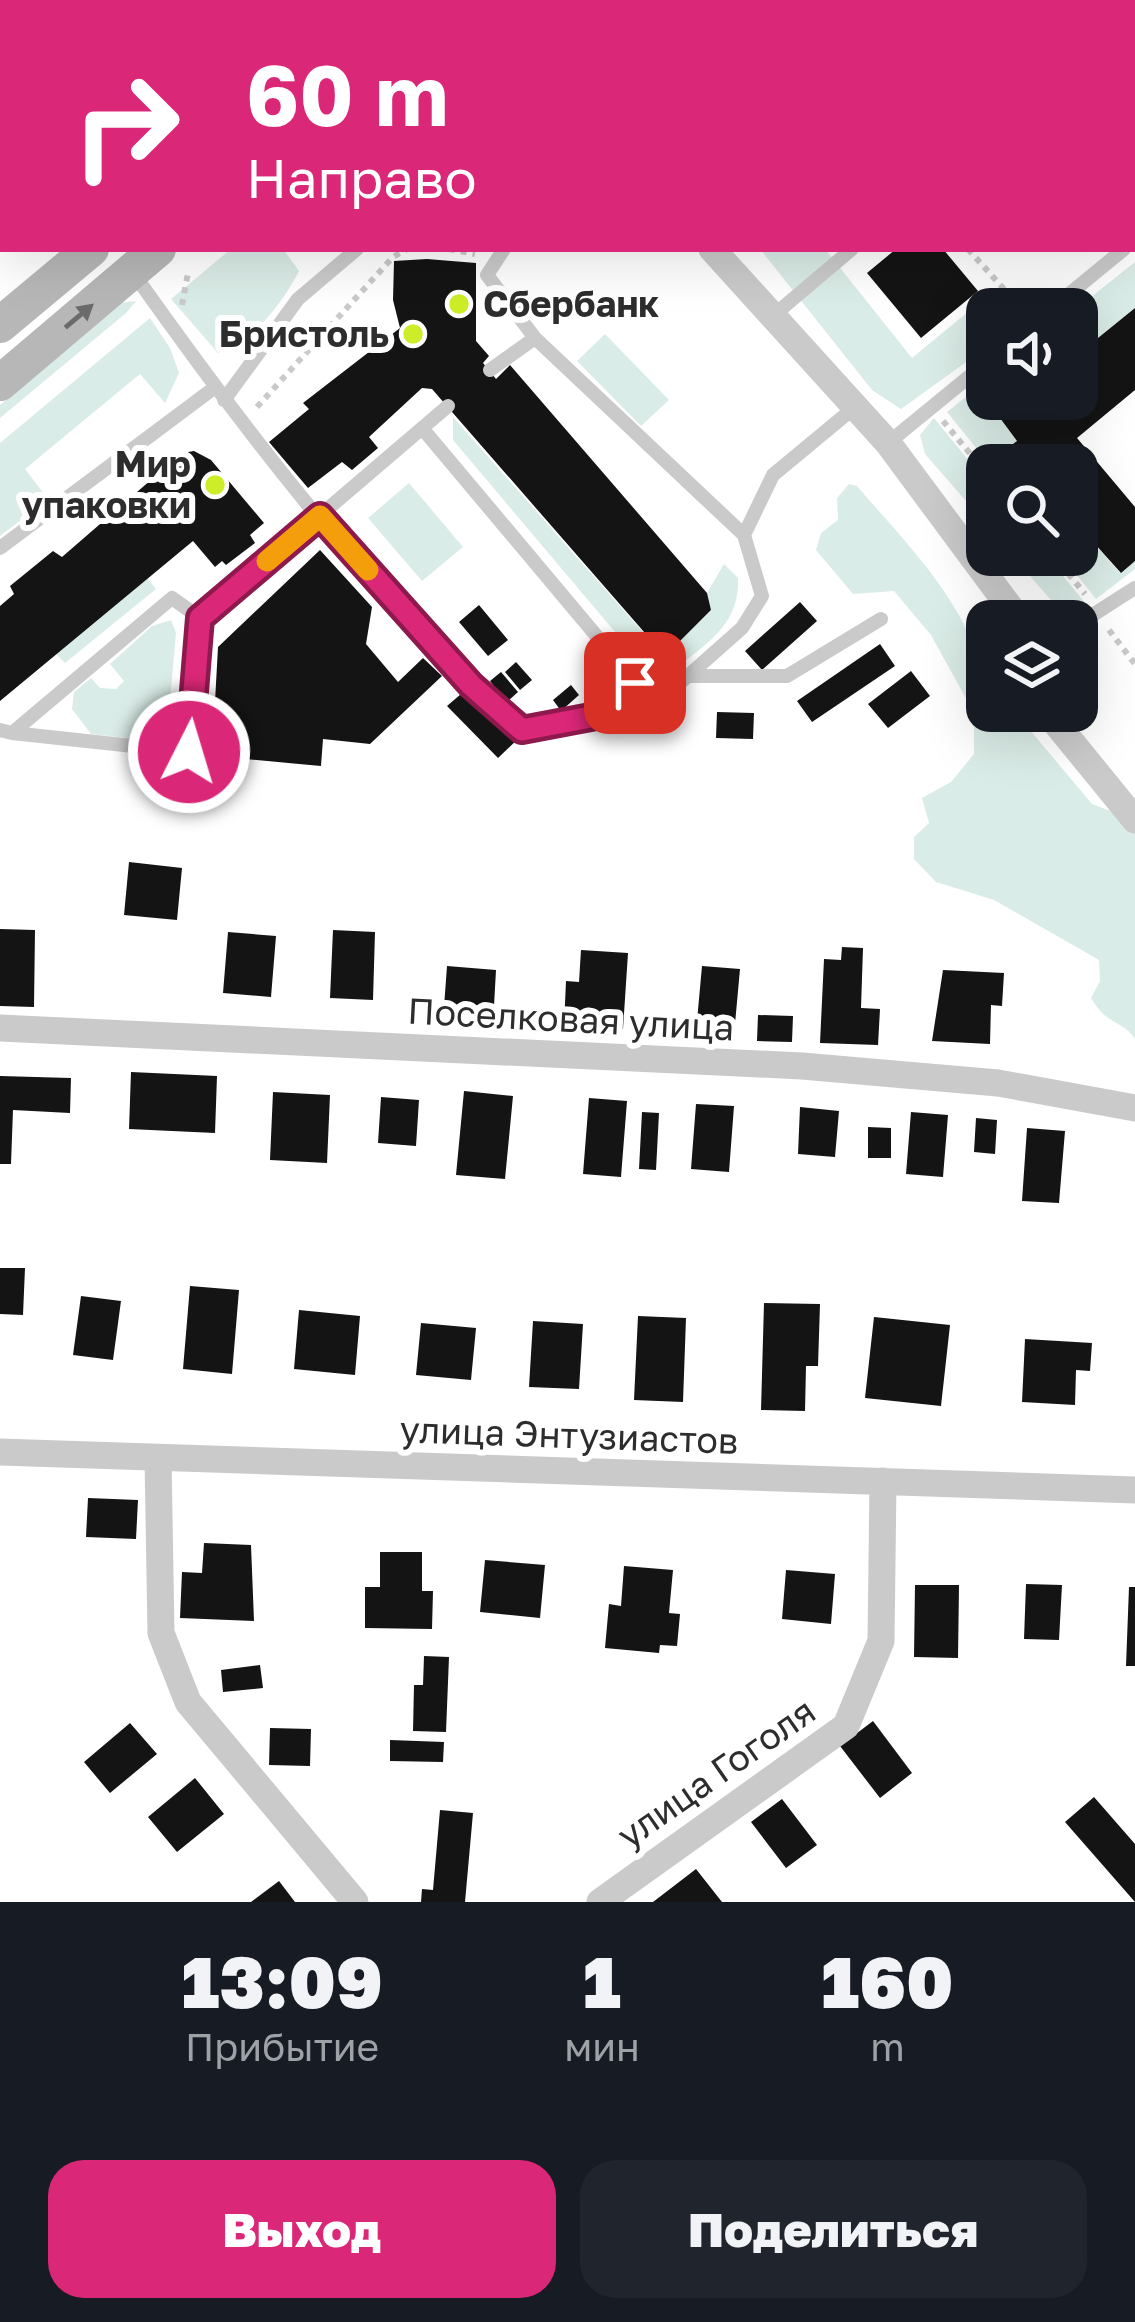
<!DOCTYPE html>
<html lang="ru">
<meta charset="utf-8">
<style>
body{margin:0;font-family:"Golos Text",sans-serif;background:#20242c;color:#f1f3f6;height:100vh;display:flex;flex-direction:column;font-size:45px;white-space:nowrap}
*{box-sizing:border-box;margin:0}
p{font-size:39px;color:#9ea1a6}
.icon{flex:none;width:66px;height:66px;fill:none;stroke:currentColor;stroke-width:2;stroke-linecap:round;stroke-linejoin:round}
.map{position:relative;height:1902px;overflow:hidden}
.details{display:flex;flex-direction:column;background:#171b24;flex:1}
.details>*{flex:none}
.top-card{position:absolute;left:0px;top:0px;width:1137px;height:252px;box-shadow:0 12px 48px #0002;background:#db2777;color:#fff;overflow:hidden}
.buttons{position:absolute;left:966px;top:288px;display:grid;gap:24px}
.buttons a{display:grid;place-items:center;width:132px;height:132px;border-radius:24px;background:#171b24;box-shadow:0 12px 48px #0002;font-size:60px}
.pin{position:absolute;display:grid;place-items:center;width:102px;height:102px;color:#fff;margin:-51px;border-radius:24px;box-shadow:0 6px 18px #0006}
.me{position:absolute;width:132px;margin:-66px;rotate:5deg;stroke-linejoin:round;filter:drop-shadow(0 0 9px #0008)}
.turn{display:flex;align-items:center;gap:42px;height:252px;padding:0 48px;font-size:54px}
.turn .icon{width:156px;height:156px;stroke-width:2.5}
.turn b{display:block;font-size:84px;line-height:102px}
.eta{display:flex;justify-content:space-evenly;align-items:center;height:204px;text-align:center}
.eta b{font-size:72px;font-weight:800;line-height:84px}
.cta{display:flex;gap:24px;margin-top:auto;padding:24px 48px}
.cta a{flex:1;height:138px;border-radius:36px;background:#db2777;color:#fff;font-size:48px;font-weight:800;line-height:138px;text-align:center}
.cta a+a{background:#20242c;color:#f1f3f6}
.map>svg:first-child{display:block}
</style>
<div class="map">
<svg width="1135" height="1902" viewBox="0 0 1135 1902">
<rect width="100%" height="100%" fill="#fff"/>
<path fill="#daece7" d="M231,249h52l16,22c-14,28 -49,76 -81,82l-47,-54z
M760,249h65l87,109 57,-47 18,1v35l-86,62 -29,-19z
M1135,262v46l-58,47 -1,-46z
M136,301l-10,12 -126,105v-13l120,-102z
M150,318l20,30 9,25 -14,30 -25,-29 -115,95 23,30 -48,37v-93z
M605,334l64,66 -28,26 -64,-65z
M987,380v19h37l-24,19 17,23 -7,7 15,17h-35l-43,-53z
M453,417l211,239 47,-45 -4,-18 17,-29 14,14c2,48 -33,66 -67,94l-29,-8 -189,-224z
M934,418l53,65v42l-62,-71 -5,-19z
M409,483l54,64 -41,34 -54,-63z
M849,484l8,2c55,64 130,136 130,225h27l78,93 43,16v219c-12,-19 -27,-12 -44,-41l9,-17 -1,-21 -105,-60 -58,-18 -22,-23v-22l15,-14 -7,-25 29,-16 23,-28v-41l-43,-78 -37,-44 -41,3 -37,-44 5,-17 17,-13 -1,-22z
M1077,524l43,49 15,-12v8l-39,30 -35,-44h16z
M1012,555h34l40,49 -30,2z
M147,578l9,11 -91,74 -9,-9z
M171,620l5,13 -9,102 -12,6 -64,-7 -19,-25 2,-17 17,-14 9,10 16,1 8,-8 -14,-17 42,-38z"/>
<path fill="#141414" d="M896,249h47l35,42 -57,47 -54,-65z
M427,259l49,4v78l13,15 -6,7 13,16 14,-14 197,228 4,17 -46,46 -233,-267 -10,-1 -53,49 9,11 -26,22 -10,-8 -34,26 -39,-46 40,-33 -6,-6 97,-75 -7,-28 1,-39z
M1135,308v82l-58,48 58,69v54l-14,12 -44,-49v-59h-52l-16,-18 8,-6 -17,-23 24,-19h53v-44z
M194,451l17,9 53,63 -14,12 5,8 -29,22 -4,-4 -7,6 -22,-26 -193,160v-95l14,-12 -4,-8 43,-35 9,6 120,-104z
M320,550l52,57 -6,37 32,38 25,-24 19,18 -72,68 -47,-5 -2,27 -109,-10 6,-109z
M800,602l17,19 -55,49 -17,-19z
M479,605l29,35 -20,16 -29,-34z
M880,644l15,22 -83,56 -15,-21z
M516,662l16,18 -12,10 -15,-18z
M911,671l19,25 -42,32 -20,-24z
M501,672l17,20 -11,10 -17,-21z
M571,685l8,10 -18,16 -8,-11z
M468,688l51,50 -21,20 -51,-52z
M717,712l37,1 -1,26 -37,-1z
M129,862l53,6 -5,52 -53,-5z
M0,929l35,1 -1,77 -34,-1z
M333,930l42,2 -2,68 -43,-2z
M228,932l48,4 -5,61 -48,-4z
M842,947l21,1 -2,60 19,1 -2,36 -58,-2 4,-84 17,1z
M581,950l47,3 -5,76 -59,-3 2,-45 13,1z
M447,966l49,4 -3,54 -50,-3z
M702,966l38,3 -6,66 -38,-3z
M943,970l61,3 -2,33 -11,-1 -1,39 -58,-3z
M758,1015l35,1 -1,26 -35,-1z
M131,1072l86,4 -2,57 -86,-4z
M0,1076l71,2 -1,35 -57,-3 -2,54h-11z
M464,1091l49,5 -8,83 -49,-4z
M273,1092l57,3 -3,68 -57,-3z
M381,1097l38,3 -3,46 -38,-3z
M589,1098l38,3 -6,76 -38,-3z
M696,1104l38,2 -5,66 -38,-3z
M800,1107l39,4 -4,46 -37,-3z
M642,1112l17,1 -3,57 -17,-1z
M911,1112l37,3 -5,62 -37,-3z
M976,1118l21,2 -2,34 -21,-2z
M868,1127l23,1v30h-23z
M1027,1128l38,3 -6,72 -37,-2z
M0,1268h25l-2,47 -23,-1z
M190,1286l49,4 -7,84 -49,-5z
M81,1296l40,5 -8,59 -40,-5z
M764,1303l56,1 -2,62h-12l-1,45 -44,-1z
M299,1310l61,6 -5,59 -61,-6z
M638,1316l48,2 -3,84 -49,-2z
M874,1317l76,8 -9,81 -76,-8z
M533,1321l50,3 -4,65 -50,-2z
M421,1323l55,5 -5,52 -55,-5z
M1025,1339l67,4 -2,28 -14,-1 -1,35 -53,-3z
M88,1498l50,2 -2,39 -50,-2z
M204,1543l47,2 3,76 -74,-3 2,-46 20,1z
M380,1552h42v39h11l-1,38 -67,-1v-41h15z
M485,1560l60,5 -5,53 -60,-6z
M624,1566l49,4 -4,43 11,1 -3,32 -17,-1 -1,8 -54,-5 4,-44 12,2z
M786,1570l49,4 -4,50 -49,-5z
M1026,1584l36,1 -3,55 -35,-1z
M915,1585h44l-1,73 -44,-1z
M1129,1587h6v79h-9z
M424,1656l25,1 -3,75 -33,-1 1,-46h9z
M260,1665l3,23 -40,4 -2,-22z
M873,1721l39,52 -32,25 -40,-52z
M130,1723l27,31 -47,39 -26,-31z
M270,1728l41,1 -1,37 -41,-1z
M390,1740l54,2 -1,20 -53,-1z
M195,1778l29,36 -47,38 -29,-35z
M1094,1797l41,47v58l-70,-80z
M782,1799l35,46 -31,23 -35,-46z
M440,1810l33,3 -8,89h-44l1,-13 11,1z
M696,1869l26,33h-69z
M279,1881l16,21h-44z"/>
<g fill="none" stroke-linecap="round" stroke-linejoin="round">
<path stroke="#cacaca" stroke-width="6" stroke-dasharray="6 6" stroke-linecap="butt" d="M518,0l2,3
M0,175l3,-3
M449,249l26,5
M968,249l43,48 22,-1
M182,305l6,-32
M257,407l136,-150 14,-8
M943,421l44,53
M1053,555l32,39
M1109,630l26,34"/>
<path stroke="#cacaca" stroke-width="14" d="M13,0l4,3
M1075,0l3,3
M166,3l4,-3
M708,3l4,-3
M905,3l3,-3
M1134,45l1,-1
M1134,240h1
M134,274c114,161 239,325 388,456l74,-14 40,-33
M1051,309l73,-60
M774,315l78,-66
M490,370l45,-32
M224,400l74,-101 59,-50
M422,428l214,255 27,15 79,-70 20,-32 -18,-61 -209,-197 -48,-63 17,-26
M888,443l99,-81
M744,535l29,-60 82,-68
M0,548l214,-160
M1077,625l58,-37
M687,676h100l94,-57
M0,730l12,3 160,-135 28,20
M12,733l177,19 11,-134 248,-212"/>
<path stroke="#cacaca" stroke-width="27" d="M351,0l2,3
M712,249l176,194 132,178
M1046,711l89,109
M0,1028l802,38 196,17 137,25
M0,1452l1135,38
M158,1458l3,175 27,69 167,200
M600,1902l246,-176 35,-85 2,-160"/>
<path stroke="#b7b7b7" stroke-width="36" d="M389,3l4,-3
M452,3l4,-3
M0,325l91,-76
M0,383l158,-134"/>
</g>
<defs><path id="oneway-solid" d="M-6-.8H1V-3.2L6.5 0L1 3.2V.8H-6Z" transform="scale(3)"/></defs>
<use fill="#6b6b6b" href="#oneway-solid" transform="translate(79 316) rotate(-40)"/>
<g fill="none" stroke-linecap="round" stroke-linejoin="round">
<defs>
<path id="route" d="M189,752l11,-134 120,-102 151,169 51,45 74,-14 39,-33"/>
</defs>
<use href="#route" stroke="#8e194d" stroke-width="30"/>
<use href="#route" stroke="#db2777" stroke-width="21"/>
<path stroke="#f59e0b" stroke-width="21" d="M267,561l53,-45 48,54"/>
</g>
<g fill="#cced27" stroke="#fff" stroke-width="4.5">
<circle cx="459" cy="304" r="12"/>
<circle cx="413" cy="334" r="12"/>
<circle cx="215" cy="485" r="12"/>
</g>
<g text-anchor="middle" stroke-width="12" stroke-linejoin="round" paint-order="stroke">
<g font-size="36" font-weight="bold" fill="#2d2d2d" stroke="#fff" text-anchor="end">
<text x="483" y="317" text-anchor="start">Сбербанк</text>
<text x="389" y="347">Бристоль</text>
<text x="191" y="477">Мир<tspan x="191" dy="41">упаковки</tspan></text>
</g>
<g font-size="36" fill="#2d2d2d" stroke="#fff">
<text transform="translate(571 1019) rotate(3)" y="13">Поселковая улица</text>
<text transform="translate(569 1435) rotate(2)" y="13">улица Энтузиастов</text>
<text transform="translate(716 1773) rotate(-35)" y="13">улица Гоголя</text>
</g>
</g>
</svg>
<div class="buttons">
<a><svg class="icon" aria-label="sound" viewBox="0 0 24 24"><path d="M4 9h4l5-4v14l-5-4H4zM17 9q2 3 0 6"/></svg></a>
<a><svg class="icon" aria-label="search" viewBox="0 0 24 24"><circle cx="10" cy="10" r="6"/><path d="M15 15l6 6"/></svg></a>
<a><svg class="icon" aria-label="layers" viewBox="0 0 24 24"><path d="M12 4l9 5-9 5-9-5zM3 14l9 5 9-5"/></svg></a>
</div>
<div class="pin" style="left:635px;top:683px;background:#d93025"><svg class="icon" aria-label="arrive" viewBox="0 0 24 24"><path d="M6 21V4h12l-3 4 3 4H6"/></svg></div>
<svg class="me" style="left:189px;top:752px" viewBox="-20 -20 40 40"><circle r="17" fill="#db2777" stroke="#fff" stroke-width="3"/><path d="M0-11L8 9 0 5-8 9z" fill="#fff"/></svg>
<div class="top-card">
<div class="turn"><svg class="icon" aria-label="right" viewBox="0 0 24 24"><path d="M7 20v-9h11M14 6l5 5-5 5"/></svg><div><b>60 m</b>Направо</div></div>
</div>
</div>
<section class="details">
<div class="eta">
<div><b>13:09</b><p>Прибытие</p></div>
<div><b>1</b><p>мин</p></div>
<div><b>160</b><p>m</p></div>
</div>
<div class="cta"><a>Выход</a><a>Поделиться</a></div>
</section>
